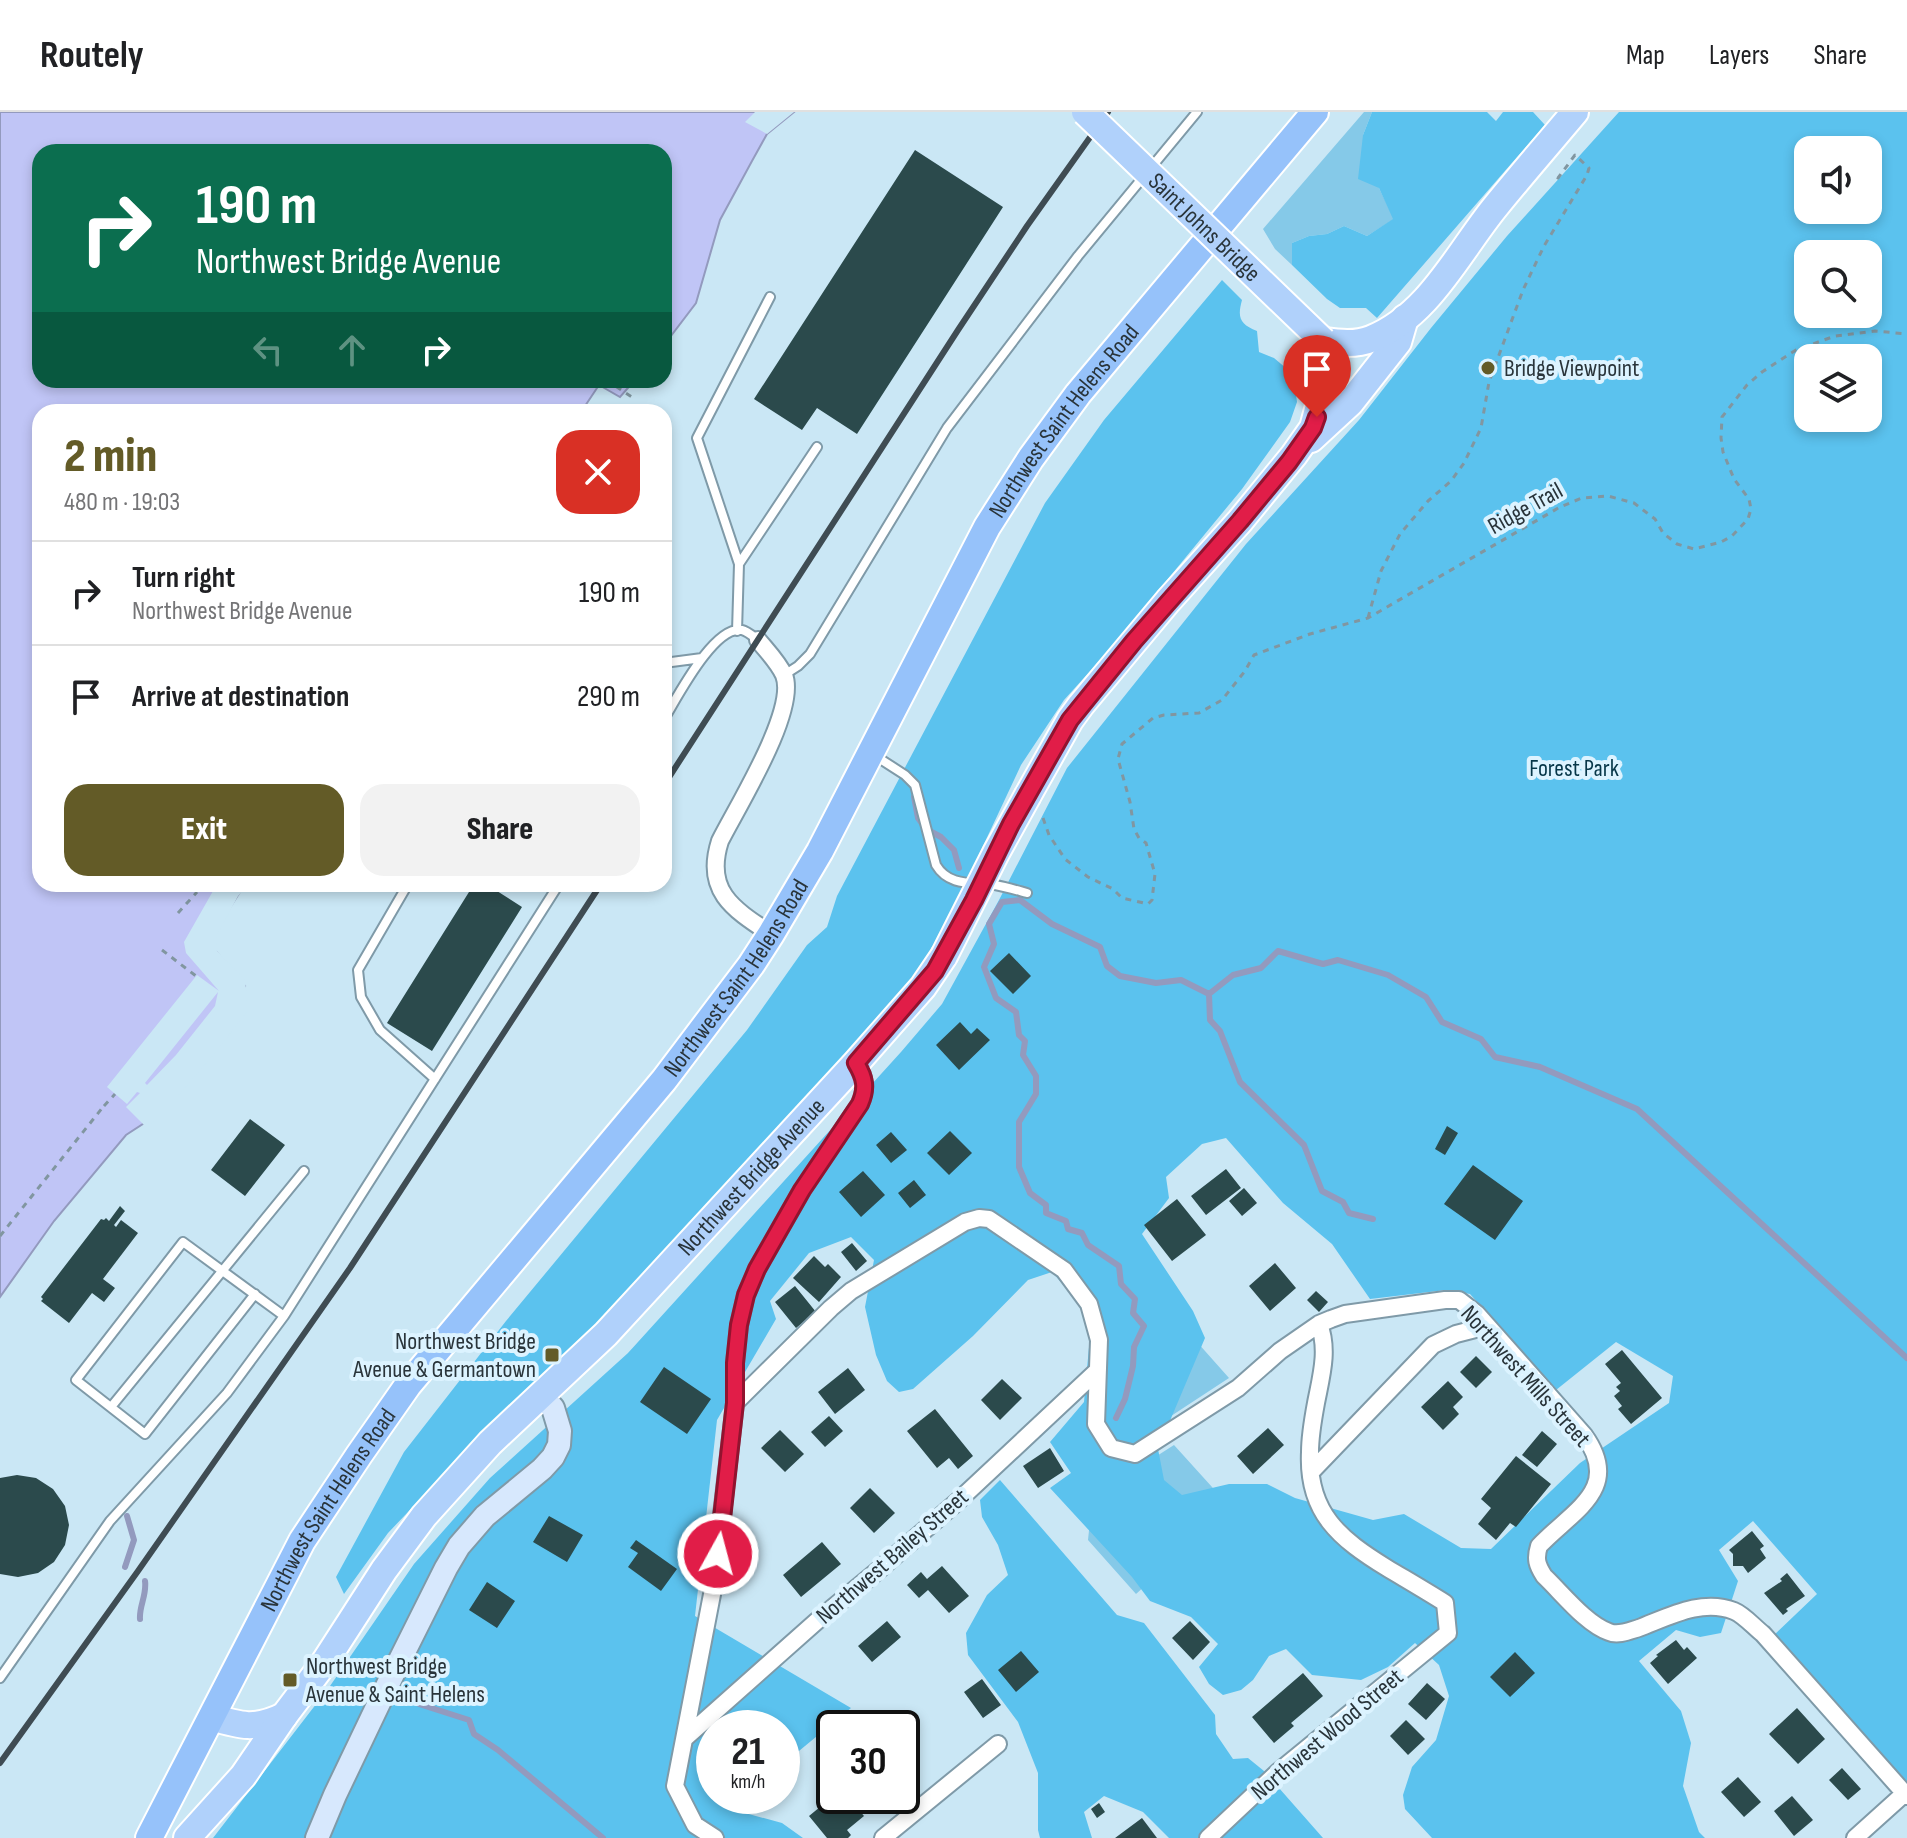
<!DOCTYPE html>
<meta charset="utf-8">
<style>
body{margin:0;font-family:"Sofia Sans Condensed",sans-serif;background:#f2f2f2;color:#202124;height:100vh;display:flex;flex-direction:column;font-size:30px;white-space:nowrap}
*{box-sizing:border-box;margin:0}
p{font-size:26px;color:#757577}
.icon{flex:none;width:44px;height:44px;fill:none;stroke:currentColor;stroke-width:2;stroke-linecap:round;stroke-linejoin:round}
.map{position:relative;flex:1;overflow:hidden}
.side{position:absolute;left:32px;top:292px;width:640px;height:488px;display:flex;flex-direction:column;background:#fff;border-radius:24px;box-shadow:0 4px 12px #0003}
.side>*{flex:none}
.top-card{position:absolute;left:32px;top:32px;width:640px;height:244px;border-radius:24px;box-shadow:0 4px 12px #0003;background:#0b6e4f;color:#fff;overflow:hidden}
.fabs{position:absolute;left:1794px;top:24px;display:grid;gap:16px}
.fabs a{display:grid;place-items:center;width:88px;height:88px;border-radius:16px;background:#fff;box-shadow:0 4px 12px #0003;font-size:40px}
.speed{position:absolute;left:696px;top:1598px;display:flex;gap:16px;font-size:40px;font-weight:700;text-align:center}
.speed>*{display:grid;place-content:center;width:104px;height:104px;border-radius:50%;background:#fff;box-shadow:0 4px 12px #0003;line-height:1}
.speed small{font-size:20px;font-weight:400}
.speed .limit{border:4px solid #111;border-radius:12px;background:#fff;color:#111}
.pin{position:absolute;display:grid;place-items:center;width:68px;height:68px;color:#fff;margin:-82px -34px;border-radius:50% 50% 50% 0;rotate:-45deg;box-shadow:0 0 8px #0007}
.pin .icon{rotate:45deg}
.me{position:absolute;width:88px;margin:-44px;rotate:7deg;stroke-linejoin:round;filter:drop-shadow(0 0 6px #0008)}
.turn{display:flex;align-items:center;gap:28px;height:168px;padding:0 32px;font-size:36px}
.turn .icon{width:104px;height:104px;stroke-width:2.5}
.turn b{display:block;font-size:56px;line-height:68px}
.lanes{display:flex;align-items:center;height:76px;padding:0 32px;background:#0003;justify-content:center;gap:40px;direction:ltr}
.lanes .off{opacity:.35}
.round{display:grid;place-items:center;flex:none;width:84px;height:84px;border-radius:24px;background:#f2f2f2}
.overview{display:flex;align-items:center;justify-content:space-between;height:136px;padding:0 32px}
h1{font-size:48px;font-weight:800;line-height:60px;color:#635b27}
.cta{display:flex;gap:16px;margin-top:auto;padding:16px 32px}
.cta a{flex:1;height:92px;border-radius:24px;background:#635b27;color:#fff;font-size:32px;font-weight:800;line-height:92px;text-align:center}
.cta a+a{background:#f2f2f2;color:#202124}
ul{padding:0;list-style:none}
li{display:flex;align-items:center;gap:24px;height:104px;padding:0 32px;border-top:2px solid #e0e0e0}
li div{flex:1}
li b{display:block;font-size:30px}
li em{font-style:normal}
header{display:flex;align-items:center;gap:48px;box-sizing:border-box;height:112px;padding:0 40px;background:#fff;border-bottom:2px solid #e0e0e0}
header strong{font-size:38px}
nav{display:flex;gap:44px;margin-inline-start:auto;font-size:28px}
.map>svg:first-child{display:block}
</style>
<header>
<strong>Routely</strong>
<nav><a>Map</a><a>Layers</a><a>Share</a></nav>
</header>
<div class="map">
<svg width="1907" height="1726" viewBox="0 0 1907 1726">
<rect width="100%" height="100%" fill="#cae7f5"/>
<path fill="#85c9e8" d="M1364,0h8l-9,23 16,53 15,31 -27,17 -23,-10 -17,8 -18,2 -17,7v22l-17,-16 -12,-20z
M1181,1212l48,54 -93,61z
M1174,1333l57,63 -95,86 -48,-54 2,-19 48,-53z"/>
<path fill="#5bc2ee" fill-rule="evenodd" d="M1372,0h115l9,9 7,-9h30l12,13 -168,193 -11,-10h-26l-13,-9 -35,-34v-22l17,-7 18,-2 17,-8 23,10 26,-17 -14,-31 -21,-9 5,-44z
M1619,0h288v1673l-38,-17 -97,-131 45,-43 -64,-73 -34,29 19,31 -17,52 -21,4 -24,-7 -37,31 42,50 10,32 -8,43 16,46 6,6h-273l-27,-29 -2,-14 9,-28 24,-27 13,-44 -10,-31 -24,-22 -27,24 -27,13 -49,-5 -26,-26 -17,7 -16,24 -12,10 -18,5 -14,-11 -10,-17 19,-23 -27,-27 -41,-16 -18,-24 -82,-89 21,-15 -21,-31 34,-40 6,-66 -8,-30 -30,-34 -24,8 -55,56 -60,53 -14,3 -12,-11 -11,-26 -11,-48 9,-47 -23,-23 -42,16 -39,48 6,18 -59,101 -22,196 156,92 -69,57v-37h-68v68h31l-5,4 5,13 37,10 21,15h-590l117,-152 84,-122 76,-86 138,-125 273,-301 41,-48 57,-104 68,-132 179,-224 113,-124 72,-92 76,-92zM1808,38h60v60h-60zM1808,142h60v60h-60zM1808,246h60v60h-60zM1226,1026l57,65 49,41 38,55 76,-9 24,4 86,96 60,-48 57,34 -4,27 -89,60 -89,86 -30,-1 -57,-34 -31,6 -78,-22 -28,-14h-38l-47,11 -18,-15 -6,-31 47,-111 -12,-27 -51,-77 27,-36 -3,-21 36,-33z
M1222,168l20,20c-5,18 -2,24 15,31l2,21 15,6 19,16 4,28 -7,20 -48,67 -131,159 -47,52 -43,65 -84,179 -35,48 -300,335 -155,144 -59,62 -44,61 -8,-17 68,-125 102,-131 241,-291 60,-85 20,-18 10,-31 208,-393 59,-83z
M1000,1368l117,135 27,8 71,92 1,19 17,25 15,-1 16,13 59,67h-154l-26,-26 -39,-16 -20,16 8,26h-52l-2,-8v-57l-20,-51 -50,-67 -2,-22 21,-38 21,-20 -10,-30 -16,-28 -2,-17z"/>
<path fill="#c0c5f6" stroke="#939abe" stroke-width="2" d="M0,0h794l-27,22 -15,27 -32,59 -24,83 -32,42v-193h-624v228h595l-15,17 -21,-12 -18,27h-541v472h205l-33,52 1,12 32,38 -93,132 -26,17 -72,86 -54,76z"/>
<path fill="#cae7f5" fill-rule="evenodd" d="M755,0h39l-27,22 -22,-12z
M217,772h32l-11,12 -22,41 1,14 28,29 2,20 -1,13 -32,41 -37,43 -22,24 -9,6 -20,-20 14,-14 -3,-1 -10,12 -20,-17 90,-112 22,16 -33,-38 -2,-11zM218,880l-3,14 -39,49 -29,30 -2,-2z"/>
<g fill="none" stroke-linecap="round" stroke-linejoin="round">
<path stroke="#939abe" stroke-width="6" d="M914,685l4,21 8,11 15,8 13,13 5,18
M1209,882l24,-19 28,-7 17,-17 45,13 15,-4 50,15 38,22 16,25 39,17 14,18 45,10 97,42 270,249
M1209,882l1,26 10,11 20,51 64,63 18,46 21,11 6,11 24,6
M1116,1306l9,-19 8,-33 1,-19 10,-21 -11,-13 2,-14 -14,-15 -2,-18 -31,-21 -6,-12 -14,-4 -2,-8 -20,-8v-8l-16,-12 -11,-26v-45l17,-28v-18l-13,-21 2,-14 -6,-6 -3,-23 -20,-14 -12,-31 10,-23 -5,-20 13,-22 18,-2 32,24 48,23 7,19 13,10 36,7 25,-3 28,14
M125,1455l9,-27 -7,-24
M140,1507c-1,-13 7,-24 5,-38
M344,1555l11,4
M419,1592l50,16 5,14 24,16 105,88"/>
</g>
<path fill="#2b4a4c" d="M915,38l88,57 -146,227 -40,-26 -15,22 -48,-31z
M474,772h12l36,23 -90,144 -45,-28z
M1009,841l22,23 -18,18 -23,-23z
M960,910l11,12 6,-6 13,12 -31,30 -23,-25z
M250,1007l35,26 -40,51 -34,-26z
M1447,1014l11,7 -13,22 -10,-6z
M950,1019l22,22 -23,22 -22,-22z
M891,1020l16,18 -16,13 -15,-18z
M1473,1053l50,36 -28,39 -51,-36z
M1226,1057l15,19 -35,27 -15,-19z
M863,1059l22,24 -24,22 -22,-25z
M914,1068l12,15 -16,13 -12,-15z
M1244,1076l13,15 -15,13 -13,-15z
M1177,1087l29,36 -34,26 -28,-36z
M120,1094l5,5 -11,14 2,2 5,-7 17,13 -35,46 12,9 -11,14 -12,-9 -23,30 -28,-22 2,-2 -2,-2 60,-78 3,1 2,-2 3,3z
M852,1131l15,18 -11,10 -15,-19z
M814,1144l11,11 3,-3 13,13 -22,25 -26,-24z
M1275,1151l21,25 -26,23 -21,-25z
M795,1174l21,26 -20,16 -21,-26z
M1316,1179l12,11 -9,10 -12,-12z
M1622,1238l40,48 -31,26 -13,-15 4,-3 -8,-10 6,-5 -4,-4 5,-4 -16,-19z
M1476,1244l16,16 -16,16 -16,-16z
M664,1255l47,32 -24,35 -47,-32z
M848,1256l17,22 -30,24 -17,-22z
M1002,1267l20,19 -22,22 -19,-20z
M1448,1269l15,16 -10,10 6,7 -16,16 -22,-23z
M935,1297l38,47 -15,13 -9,-11 -12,10 -30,-37z
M829,1304l14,15 -18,16 -14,-15z
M1268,1316l16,17 -31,29 -16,-18z
M780,1318l24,24 -19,18 -24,-24z
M1542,1319l15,13 -20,23 -15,-12z
M1050,1336l14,23 -26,17 -15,-22z
M1516,1344l35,28 -35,43 -6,-4 -14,17 -18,-16 13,-16 -10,-9z
M17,1363l19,3 17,11 12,17 4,19 -4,20 -11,17 -16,11 -20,4 -18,-3v-96z
M870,1376l25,25 -21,20 -24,-25z
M549,1404l34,19 -16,27 -34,-20z
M1752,1419l12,15 -4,3 6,9 -18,15 -5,-7h-10v-12l-4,-4z
M636,1428l41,29 -16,22 -33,-24 10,-14 -8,-5z
M822,1430l19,22 -40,33 -18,-22z
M942,1454l27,30 -20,17 -21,-23 -9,8 -12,-13 14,-13 6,7z
M1787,1461l18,23 -19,13 2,2 -5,4 -19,-22 18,-12 -2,-2z
M487,1470l28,19 -18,27 -28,-18z
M887,1509l14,16 -29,25 -14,-16z
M1190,1509l20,21 -17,18 -21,-22z
M1676,1528l8,10 3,-3 10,11 -29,26 -18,-21 8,-7 -2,-1z
M1021,1539l18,21 -23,20 -18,-22z
M1515,1540l20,21 -25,24 -20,-20z
M1303,1561l20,23 -32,27 3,3 -20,17 -22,-26z
M982,1567l19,26 -18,13 -19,-26z
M1427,1571l18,16 -19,21 -18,-16z
M1797,1596l28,31 -27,25 -29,-30z
M1406,1608l19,19 -17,16 -18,-19z
M902,1646l13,18 -13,10z
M1842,1656l19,21 -13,11 -19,-20z
M1738,1665l23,25 -17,15 -23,-25z
M834,1675v9h13l17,20 -17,14 4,5 -3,3h-21l-18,-22 11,-9 -4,-5z
M1792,1684l21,24 -19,16 -20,-25z
M1099,1691l6,9 -8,6 -6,-9z
M1142,1706l15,20h-42z"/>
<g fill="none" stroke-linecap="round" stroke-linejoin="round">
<defs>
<path id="service" d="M739,452l-42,-126 73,-141
M737,519l2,-67 78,-117
M664,551l38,-5
M784,563l14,-9 12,-12 137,-226 131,-172 119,-144
M664,607c13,-21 50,-94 78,-89 5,1 12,7 16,10
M874,643l31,20 10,10 21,80c13,22 37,17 59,20 11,2 21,5 32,8
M408,772l-50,86 3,27 19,33 55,49
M255,1182l-110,140 -69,-54 107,-138 101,74
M111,1295l193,-236
M0,1566l110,-157 117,-128 57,-77 275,-432"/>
<path id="minor" d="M758,528c9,11 20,22 26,35 14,35 -47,132 -64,166 -16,50 13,68 51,93
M735,1291l96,-95 20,-17 114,-69 14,-4 10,1 75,51 25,34 10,36 -3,84 15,24 24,6 103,-66 42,-37 39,-27 12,-5 14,-5 100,-14h14l18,14 107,121c39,54 -11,75 -45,111 -4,13 -2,19 5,30 18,17 42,48 65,56 9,4 20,-1 30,-4 29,-11 63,-30 95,-17 10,4 20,16 29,23l144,162
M1311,1360l122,-127 23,-11 31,-8
M684,1627l134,-119 63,-52 77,-67 140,-131
M715,1726l-20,-13 -20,-39 39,-202 21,-181v-40l4,-38 7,-30 11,-26 45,-79 58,-86c7,-16 5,-26 -4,-41
M883,1726l115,-94
M1208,1726l70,-66 170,-139 -3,-30c-19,-12 -38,-23 -58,-35 -47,-29 -80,-55 -77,-116 0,-16 3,-33 6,-49 5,-26 13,-53 3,-79
M1855,1726l50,-45"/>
<path id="secondary" d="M317,1726l18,-43 54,-113 57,-114 13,-22 26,-30 57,-47 11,-12 6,-12 1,-14 -7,-23 -13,-13"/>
<g id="primary">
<path d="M1311,327l39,-36 48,-61 7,-24"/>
<path d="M1028,683l42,-75 11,-15 87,-104 72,-80 54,-66 19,-27 9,-33 1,-54c16,2 33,4 48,-2 58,-23 88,-88 125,-133 26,-32 53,-63 79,-94"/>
<path d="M212,1605c29,9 43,13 72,-1"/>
<path id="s1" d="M187,1726l56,-62 41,-60 40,-53 60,-93 40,-54 66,-73 116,-109 250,-271 67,-76 21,-31"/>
</g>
<g id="trunk">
<path id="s2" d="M149,1726l153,-297 57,-86 49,-70 256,-305 87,-115 20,-31 49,-83 167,-324 44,-69 47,-64 237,-282"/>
</g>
</defs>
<use href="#service" stroke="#7f9aa8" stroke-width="12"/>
<use href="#minor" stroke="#7f9aa8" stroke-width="20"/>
<use href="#secondary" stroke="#7f9aa8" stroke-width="26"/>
<use href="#primary" stroke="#fff" stroke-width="30"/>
<use href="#trunk" stroke="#fff" stroke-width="30"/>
<path stroke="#8196a0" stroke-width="3" stroke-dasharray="6 6" stroke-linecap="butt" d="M606,268l29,19
M1368,506l13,-47 19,-37 28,-33 23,-20 13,-18 17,-35 8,-46 34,-92 21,-44 43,-71 2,-7 -14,-13 -17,23 -5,-5
M1043,706l6,17 16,24 23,18 25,12 9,9 26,6 4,-4 3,-26 -9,-31 -7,-5 -5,-9 -4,-27 -12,-43 4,-15 31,-26 11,-3 35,-2 23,-13 23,-29 9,-16 56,-21 58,-16 192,-111 22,-9 26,-2 26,7 21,16 8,14 14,11 17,5 27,-7 11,-6 16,-17 3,-10 -2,-10 -15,-20 -11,-27 -2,-14 1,-21 25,-32 15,-13 34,-22 39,-14 40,-5 32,3
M178,801l19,-21
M162,838l34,26
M104,994l11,-12
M0,1124l103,-129"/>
<use href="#service" stroke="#fff" stroke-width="8"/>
<use href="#minor" stroke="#fff" stroke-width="16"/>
<use href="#secondary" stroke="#d7e8fd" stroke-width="22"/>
<use href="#primary" stroke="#b0d1fb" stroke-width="26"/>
<use href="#trunk" stroke="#96c2fa" stroke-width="26"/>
<path stroke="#3f4c53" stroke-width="6" d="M664,673l294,-455 69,-104 81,-114
M0,1651l138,-192 212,-303 251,-384"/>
<defs>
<g id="primary-bridge">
<path id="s3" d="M1085,0l238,229"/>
<path d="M944,844l52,-103 32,-58"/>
</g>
</defs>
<use href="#primary-bridge" stroke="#fff" stroke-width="30" stroke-linecap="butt"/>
<use href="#primary-bridge" stroke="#b0d1fb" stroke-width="26"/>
</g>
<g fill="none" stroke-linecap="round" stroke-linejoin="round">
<defs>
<path id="route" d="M718,1442l17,-151v-40l4,-38 7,-30 11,-26 45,-79 58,-86c7,-16 5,-26 -4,-41l79,-92 39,-71 37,-76 59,-104 64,-79 106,-120 49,-59 24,-34 4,-11"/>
</defs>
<use href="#route" stroke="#92132f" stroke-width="20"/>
<use href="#route" stroke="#e11d48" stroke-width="14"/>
</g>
<g fill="#635b27" stroke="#dcf3ff" stroke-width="3">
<circle cx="1488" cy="256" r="8"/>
<rect x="544" y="1235" width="16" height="16" rx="4"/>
<rect x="282" y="1560" width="16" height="16" rx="4"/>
</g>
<g text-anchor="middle" stroke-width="8" stroke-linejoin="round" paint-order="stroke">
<g font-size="24" fill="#29343a" stroke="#dcf3ff">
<text dy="8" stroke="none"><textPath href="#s3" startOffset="166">Saint Johns Bridge</textPath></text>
<text dy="8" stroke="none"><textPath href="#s2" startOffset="1694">Northwest Saint Helens Road</textPath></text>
<text transform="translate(1525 396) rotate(-29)" y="8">Ridge Trail</text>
<text dy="8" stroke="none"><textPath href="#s2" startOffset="1046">Northwest Saint Helens Road</textPath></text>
<text dy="8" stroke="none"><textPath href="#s1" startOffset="872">Northwest Bridge Avenue</textPath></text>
<text transform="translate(1526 1264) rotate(48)" y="8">Northwest Mills Street</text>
<text dy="8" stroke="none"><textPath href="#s2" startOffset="374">Northwest Saint Helens Road</textPath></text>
<text transform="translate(892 1444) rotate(-41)" y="8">Northwest Bailey Street</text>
<text transform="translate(1327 1622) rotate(-40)" y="8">Northwest Wood Street</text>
</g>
<g font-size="24" fill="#29343a" stroke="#dcf3ff" text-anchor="start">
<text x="1504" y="264">Bridge Viewpoint</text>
<text x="536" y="1237" text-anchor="end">Northwest Bridge<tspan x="536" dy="28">Avenue &amp; Germantown</tspan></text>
<text x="306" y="1562">Northwest Bridge<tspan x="306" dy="28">Avenue &amp; Saint Helens</tspan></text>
</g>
<g font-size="24" fill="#073749" stroke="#dcf3ff">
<text x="1574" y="664">Forest Park</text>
</g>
</g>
</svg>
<div class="fabs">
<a><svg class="icon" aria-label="sound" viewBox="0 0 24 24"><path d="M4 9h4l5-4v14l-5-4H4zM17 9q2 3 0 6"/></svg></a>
<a><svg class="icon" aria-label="search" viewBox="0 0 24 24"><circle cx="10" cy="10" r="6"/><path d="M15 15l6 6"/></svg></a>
<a><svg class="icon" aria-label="layers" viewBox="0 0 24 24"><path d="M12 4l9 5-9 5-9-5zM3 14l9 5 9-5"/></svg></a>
</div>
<div class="speed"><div>21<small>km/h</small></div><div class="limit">30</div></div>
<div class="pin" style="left:1317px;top:305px;background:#d93025"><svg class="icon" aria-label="arrive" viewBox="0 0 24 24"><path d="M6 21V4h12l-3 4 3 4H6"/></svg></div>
<svg class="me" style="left:718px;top:1442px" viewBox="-20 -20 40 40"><circle r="17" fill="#e11d48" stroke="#fff" stroke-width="3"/><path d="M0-11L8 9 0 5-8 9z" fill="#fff"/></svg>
<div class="top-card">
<div class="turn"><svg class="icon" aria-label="right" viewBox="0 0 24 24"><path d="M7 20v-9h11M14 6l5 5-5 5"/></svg><div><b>190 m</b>Northwest Bridge Avenue</div></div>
<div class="lanes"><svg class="icon off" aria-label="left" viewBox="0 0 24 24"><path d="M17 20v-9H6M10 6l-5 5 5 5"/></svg><svg class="icon off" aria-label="ahead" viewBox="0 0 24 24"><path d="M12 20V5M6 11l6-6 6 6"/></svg><svg class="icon" aria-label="right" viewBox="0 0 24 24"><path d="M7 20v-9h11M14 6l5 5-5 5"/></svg></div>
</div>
<section class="side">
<div class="overview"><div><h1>2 min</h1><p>480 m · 19:03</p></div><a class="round" style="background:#d93025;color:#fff"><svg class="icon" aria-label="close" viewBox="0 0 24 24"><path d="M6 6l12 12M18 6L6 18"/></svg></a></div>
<ul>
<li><svg class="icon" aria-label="right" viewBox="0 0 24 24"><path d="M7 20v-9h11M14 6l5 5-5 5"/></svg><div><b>Turn right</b><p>Northwest Bridge Avenue</p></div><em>190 m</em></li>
<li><svg class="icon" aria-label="arrive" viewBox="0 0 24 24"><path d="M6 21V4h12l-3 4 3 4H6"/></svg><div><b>Arrive at destination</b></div><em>290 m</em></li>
</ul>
<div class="cta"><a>Exit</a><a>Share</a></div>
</section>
</div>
